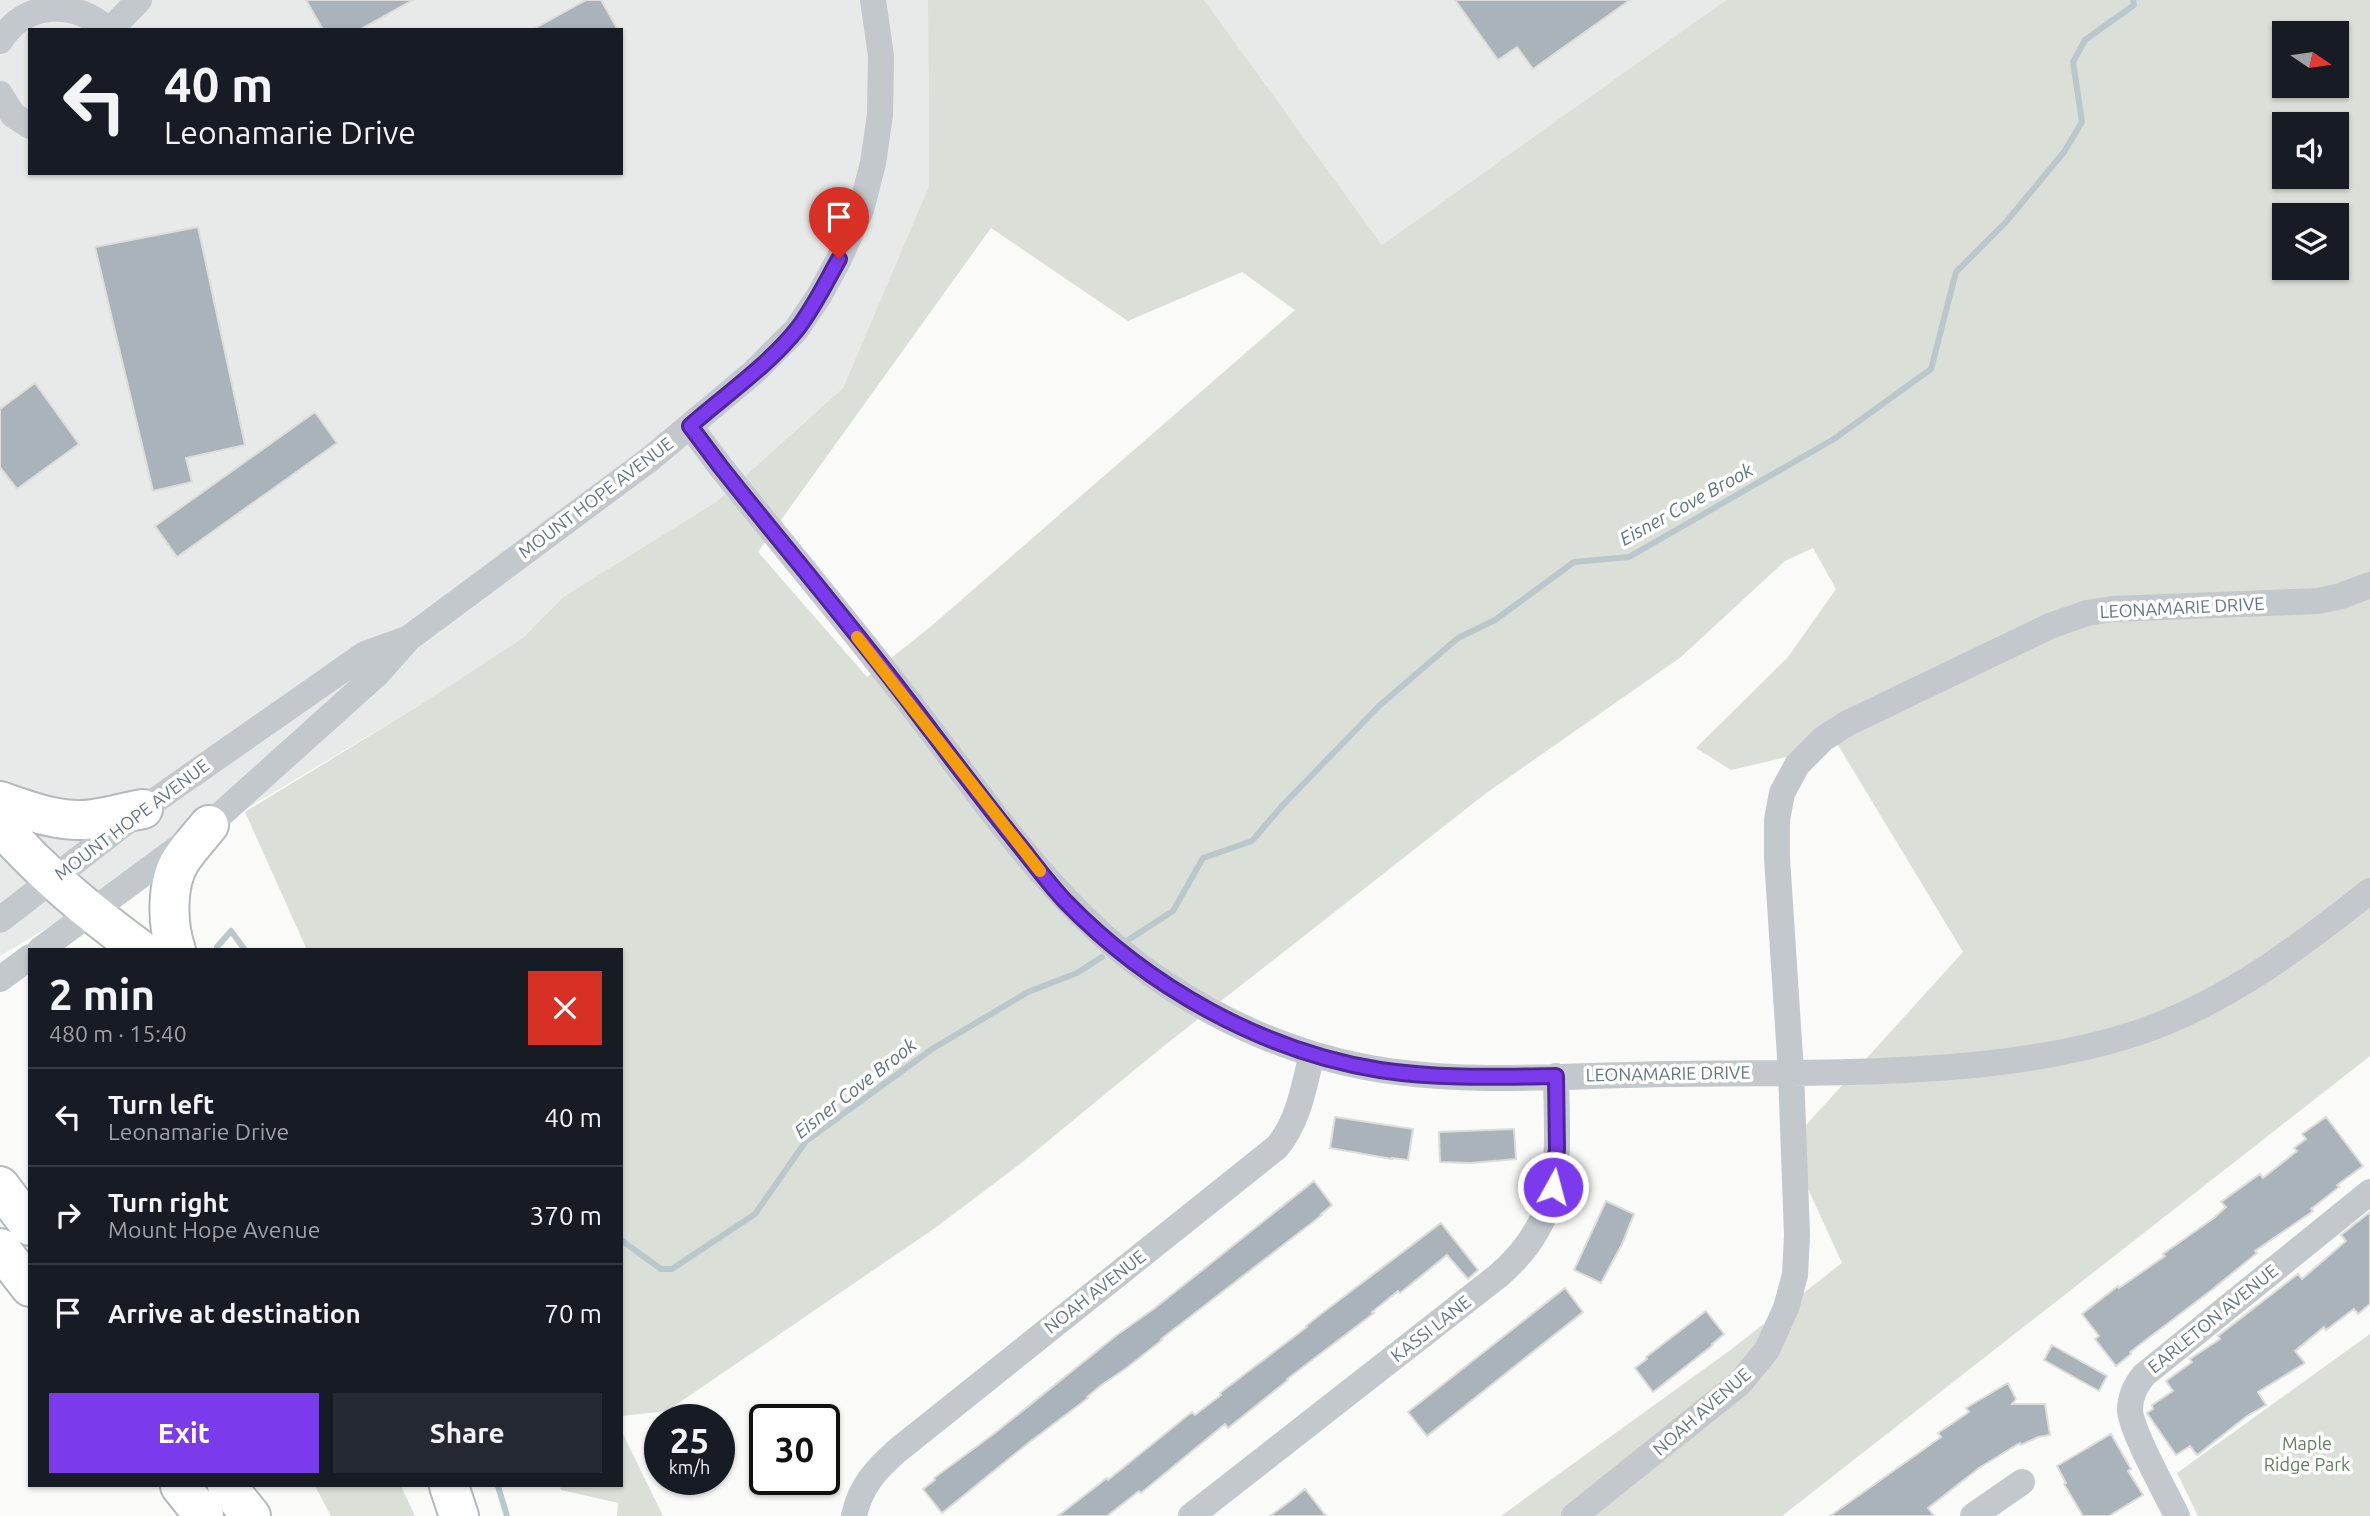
<!DOCTYPE html>
<meta charset="utf-8">
<style>
body{margin:0;font-family:Ubuntu,sans-serif;background:#242831;color:#f1f3f6;height:100vh;display:flex;flex-direction:column;font-size:26px;white-space:nowrap}
*{box-sizing:border-box;margin:0}
p{font-size:23px;color:#9ea1a6}
.icon{flex:none;width:38px;height:38px;fill:none;stroke:currentColor;stroke-width:2;stroke-linecap:round;stroke-linejoin:round}
.map{position:relative;flex:1;overflow:hidden}
.panel{position:absolute;left:28px;top:948px;width:595px;height:539px;display:flex;flex-direction:column;background:#171b24;border-radius:0px;box-shadow:0 2px 5px #0004}
.panel>*{flex:none}
.banner{position:absolute;left:28px;top:28px;width:595px;height:147px;border-radius:0px;box-shadow:0 2px 5px #0004;background:#171b24;color:#f1f3f6;overflow:hidden}
.needle{width:46px;rotate:103deg}
.buttons{position:absolute;left:2272px;top:21px;display:grid;gap:14px}
.buttons a{display:grid;place-items:center;width:77px;height:77px;border-radius:0px;background:#171b24;box-shadow:0 2px 5px #0004;font-size:35px}
.speed{position:absolute;left:644px;top:1404px;display:flex;gap:14px;font-size:35px;font-weight:700;text-align:center}
.speed>*{display:grid;place-content:center;width:91px;height:91px;border-radius:50%;background:#171b24;box-shadow:0 2px 5px #0004;line-height:1}
.speed small{font-size:18px;font-weight:400}
.speed .limit{border:4px solid #111;border-radius:10px;background:#fff;color:#111}
.pin{position:absolute;display:grid;place-items:center;width:60px;height:60px;color:#fff;margin:-72px -30px;border-radius:50% 50% 50% 0;rotate:-45deg;box-shadow:0 0 7px #0007}
.pin .icon{rotate:45deg}
.me{position:absolute;width:77px;margin:-38px;rotate:7deg;stroke-linejoin:round;filter:drop-shadow(0 0 5px #0008)}
.turn{display:flex;align-items:center;gap:24px;height:147px;padding:0 21px;font-size:32px}
.turn .icon{width:91px;height:91px;stroke-width:2.5}
.turn b{display:block;font-size:49px;line-height:60px}
.round{display:grid;place-items:center;flex:none;width:74px;height:74px;border-radius:0px;background:#242831}
.headline{display:flex;align-items:center;justify-content:space-between;height:119px;padding:0 21px}
h1{font-size:42px;font-weight:700;line-height:52px}
.action{display:flex;gap:14px;margin-top:auto;padding:14px 21px}
.action a{flex:1;height:80px;border-radius:0px;background:#7c3aed;color:#fff;font-size:28px;font-weight:700;line-height:80px;text-align:center}
.action a+a{background:#242831;color:#f1f3f6}
ul{padding:0;list-style:none}
li{display:flex;align-items:center;gap:21px;height:98px;padding:0 21px;border-top:2px solid #363941}
li div{flex:1}
li b{display:block;font-size:26px}
li em{font-style:normal}
.map>svg:first-child{display:block}
</style>
<div class="map">
<svg width="2370" height="1516" viewBox="0 0 2370 1516">
<rect width="100%" height="100%" fill="#fafaf8"/>
<path fill="#e8e9e9" fill-rule="evenodd" d="M0,0h928l1,186 -86,202 -127,114 -153,95 -39,40 -104,68 -420,251zM30,30h591v143h-591z
M1204,0h522l-344,245z"/>
<path fill="#dadfd7" fill-rule="evenodd" d="M928,0h276l178,245 344,-245h644v1056l-588,460h-281l228,-165 113,-88 -54,-118 175,-193 -125,-207 -107,25 -35,-22 92,-91 48,-68 -23,-41 -28,13 -104,96 -196,137 -325,255 -140,115 -85,64 -268,183 -46,5v-466h-314l-62,-138 175,-107 104,-68 39,-40 153,-95 127,-114 86,-202zM2284,33h52v53h-52zM2284,124h52v53h-52zM2284,215h52v53h-52zM991,228l137,93 114,-49 53,38 -366,318 -62,49 -109,-125z
M2370,1334v182h-172l-21,-43z
M621,1430l42,86h-46l1,-13 -57,-13 -1,-4h61z
M315,1486h86l14,30h-84z"/>
<g fill="none" stroke-linecap="round" stroke-linejoin="round">
<path stroke="#bbc7cb" stroke-width="6" d="M1125,942l48,-31 30,-53 49,-17 30,-35 97,-100 79,-68 37,-18 79,-58 55,-5 205,-118 97,-70 25,-97 50,-50 58,-70 18,-30 -9,-60 12,-22 49,-35 -1,-5
M217,947l14,-16 14,19
M621,1240l40,29h11l83,-55 51,-73 126,-92 96,-57 49,-19 25,-16
M498,1486l9,30"/>
</g>
<path fill="#aab3b9" stroke="#dcdcda" stroke-width="2" d="M306,0h107l-54,30h-36z
M586,0h15l17,30h-86z
M1455,0h175l-97,69 -16,-22 -19,13z
M198,227l47,218 -59,13 6,24 -39,9 -58,-244z
M35,383l44,61 -62,45 -17,-22v-58z
M315,412l22,31 -160,114 -22,-31z
M1335,1117l78,12 -5,31 -16,-2v1l-62,-11z
M2326,1117l37,49 -26,19 2,2 -28,22 2,2 -58,40 2,2 -48,39 -79,60 1,2 -15,12 -21,-27 4,-3 -17,-22 36,-28 1,2 46,-32 -2,-2 51,-36 12,-11 -5,-5 39,-28 3,4 34,-27 -3,-3 12,-9 -4,-5z
M1514,1129l2,30 -45,4 -31,-1 -1,-30z
M1314,1181l18,24 -11,9 1,1 -161,124 1,1 -37,29 -25,17 -13,11 1,1 -61,46 -85,69 -19,-24 12,-9 -1,-2 61,-45 122,-98 38,-27z
M1606,1201l28,13 -12,30 -21,39 -27,-13z
M2370,1212v92l-12,10 -4,-5 -28,21 -2,-3 -29,24 10,12 -47,29 8,13 -19,11 -50,39 -7,-9 -14,9 -29,-42 6,-4 -1,-4 21,-14 -7,-10 26,-19 -2,-3 30,-20 -2,-3 67,-52 13,-10 4,5 44,-38 -5,-6z
M1441,1223l37,47 -10,9 -21,-24 -47,38 -2,-2 -26,21 2,1 -87,66 1,1 -60,48 -3,-4 -84,69 -2,-2 -32,25h-49l49,-38 1,2 84,-68 3,3 26,-20 -1,-2 87,-66 -1,-1 15,-12z
M1565,1288l18,24 -156,124 -19,-24z
M1706,1311l18,23 -12,10 1,1 -60,47 -18,-24 12,-9 -1,-2z
M2052,1345l55,31 -8,15 -55,-31z
M2008,1383l8,16 -4,5h33l5,31 -12,2 -17,8 -1,-2 -41,25 -51,40 6,8h-104l111,-79 -3,-4 31,-21 -3,-4z
M2111,1434l20,35 -3,2 15,24 -34,21h-26l-19,-32 2,-1 -9,-17z
M1305,1489l21,27h-56l23,-17z"/>
<g fill="none" stroke-linecap="round" stroke-linejoin="round">
<defs>
<path id="highway" d="M0,801c29,10 62,23 93,18 17,-2 33,-7 50,-10
M0,825c43,49 89,87 141,125
M176,950c-9,-25 -10,-67 5,-90 8,-12 19,-24 28,-35
M0,1186l30,40
M0,1248l30,39
M180,1486l24,30
M227,1486l24,30
M449,1486l10,30"/>
</defs>
<use href="#highway" stroke="#b4b9bd" stroke-width="42"/>
<path stroke="#c3c8cc" stroke-width="26" d="M110,30l29,-30
M0,41c26,-41 76,-41 108,-11
M0,94l13,21 17,11
M690,426l30,40c65,82 133,162 196,245 76,99 145,205 251,274 59,39 128,69 198,82 99,19 203,8 304,7 149,-3 325,6 468,-41 89,-30 161,-85 233,-142
M0,920l143,-111 222,-155 39,-14
M40,950l169,-125 168,-151 32,-36 241,-179 104,-87 42,-42 23,-34 20,-37 22,-49 12,-47 7,-48 1,-59 -8,-56
M0,979l30,-22
M854,1516c6,-29 22,-47 44,-66l379,-303c22,-26 27,-61 35,-93
M1191,1516l307,-240c69,-59 59,-118 58,-200
M1574,1516l166,-133 27,-33 19,-42 9,-33 2,-40 -6,-163 -14,-214v-38l5,-27 15,-28 26,-26 23,-15 204,-98 37,-13 25,-4 206,-8 23,-5 29,-11
M1973,1516l49,-34
M2177,1516c-11,-23 -46,-85 -47,-106 0,-14 5,-24 14,-35l226,-183"/>
<use href="#highway" stroke="#fff" stroke-width="38"/>
</g>
<g fill="none" stroke-linecap="round" stroke-linejoin="round">
<defs>
<path id="route" d="M839,259c-13,23 -25,48 -41,69 -28,36 -74,68 -108,98l30,40c65,82 133,161 196,245 34,45 68,91 104,135 15,19 29,38 45,55 83,86 197,150 315,169 59,9 117,7 176,6l1,73 -4,38"/>
</defs>
<use href="#route" stroke="#51269a" stroke-width="18"/>
<use href="#route" stroke="#7c3aed" stroke-width="12"/>
<path stroke="#f59e0b" stroke-width="12" d="M857,637l183,234"/>
</g>
<g text-anchor="middle" stroke-width="7" stroke-linejoin="round" paint-order="stroke">
<g font-size="18" fill="#657683" stroke="#fff">
<text transform="translate(596 498) rotate(-37)" y="6">MOUNT HOPE AVENUE</text>
<text transform="translate(2182 608) rotate(-3)" y="6">LEONAMARIE DRIVE</text>
<text transform="translate(132 820) rotate(-37)" y="6">MOUNT HOPE AVENUE</text>
<text transform="translate(1668 1074) rotate(-1)" y="6">LEONAMARIE DRIVE</text>
<text transform="translate(1095 1292) rotate(-38)" y="6">NOAH AVENUE</text>
<text transform="translate(2213 1319) rotate(-39)" y="6">EARLETON AVENUE</text>
<text transform="translate(1431 1329) rotate(-38)" y="6">KASSI LANE</text>
<text transform="translate(1702 1412) rotate(-41)" y="6">NOAH AVENUE</text>
</g>
<g font-size="18" fill="#687a64" stroke="#fff">
<text x="2307" y="1450">Maple<tspan x="2307" dy="21">Ridge Park</tspan></text>
</g>
<g font-size="19" font-style="italic" fill="#60757c" stroke="#fff">
<text transform="translate(1686 504) rotate(-29)" y="7">Eisner Cove Brook</text>
<text transform="translate(855 1088) rotate(-38)" y="7">Eisner Cove Brook</text>
</g>
</g>
</svg>
<div class="buttons">
<a><svg class="needle" viewBox="-14 -14 28 28"><path d="M0-13l5 13h-10z" fill="#e53935"/><path d="M0 13l5-13h-10z" fill="#9ea1a6"/></svg></a>
<a><svg class="icon" aria-label="sound" viewBox="0 0 24 24"><path d="M4 9h4l5-4v14l-5-4H4zM17 9q2 3 0 6"/></svg></a>
<a><svg class="icon" aria-label="layers" viewBox="0 0 24 24"><path d="M12 4l9 5-9 5-9-5zM3 14l9 5 9-5"/></svg></a>
</div>
<div class="speed"><div>25<small>km/h</small></div><div class="limit">30</div></div>
<div class="pin" style="left:839px;top:259px;background:#d93025"><svg class="icon" aria-label="arrive" viewBox="0 0 24 24"><path d="M6 21V4h12l-3 4 3 4H6"/></svg></div>
<svg class="me" style="left:1553px;top:1187px" viewBox="-20 -20 40 40"><circle r="17" fill="#7c3aed" stroke="#fff" stroke-width="3"/><path d="M0-11L8 9 0 5-8 9z" fill="#fff"/></svg>
<div class="banner">
<div class="turn"><svg class="icon" aria-label="left" viewBox="0 0 24 24"><path d="M17 20v-9H6M10 6l-5 5 5 5"/></svg><div><b>40 m</b>Leonamarie Drive</div></div>
</div>
<section class="panel">
<div class="headline"><div><h1>2 min</h1><p>480 m · 15:40</p></div><a class="round" style="background:#d93025;color:#fff"><svg class="icon" aria-label="close" viewBox="0 0 24 24"><path d="M6 6l12 12M18 6L6 18"/></svg></a></div>
<ul>
<li><svg class="icon" aria-label="left" viewBox="0 0 24 24"><path d="M17 20v-9H6M10 6l-5 5 5 5"/></svg><div><b>Turn left</b><p>Leonamarie Drive</p></div><em>40 m</em></li>
<li><svg class="icon" aria-label="right" viewBox="0 0 24 24"><path d="M7 20v-9h11M14 6l5 5-5 5"/></svg><div><b>Turn right</b><p>Mount Hope Avenue</p></div><em>370 m</em></li>
<li><svg class="icon" aria-label="arrive" viewBox="0 0 24 24"><path d="M6 21V4h12l-3 4 3 4H6"/></svg><div><b>Arrive at destination</b></div><em>70 m</em></li>
</ul>
<div class="action"><a>Exit</a><a>Share</a></div>
</section>
</div>
